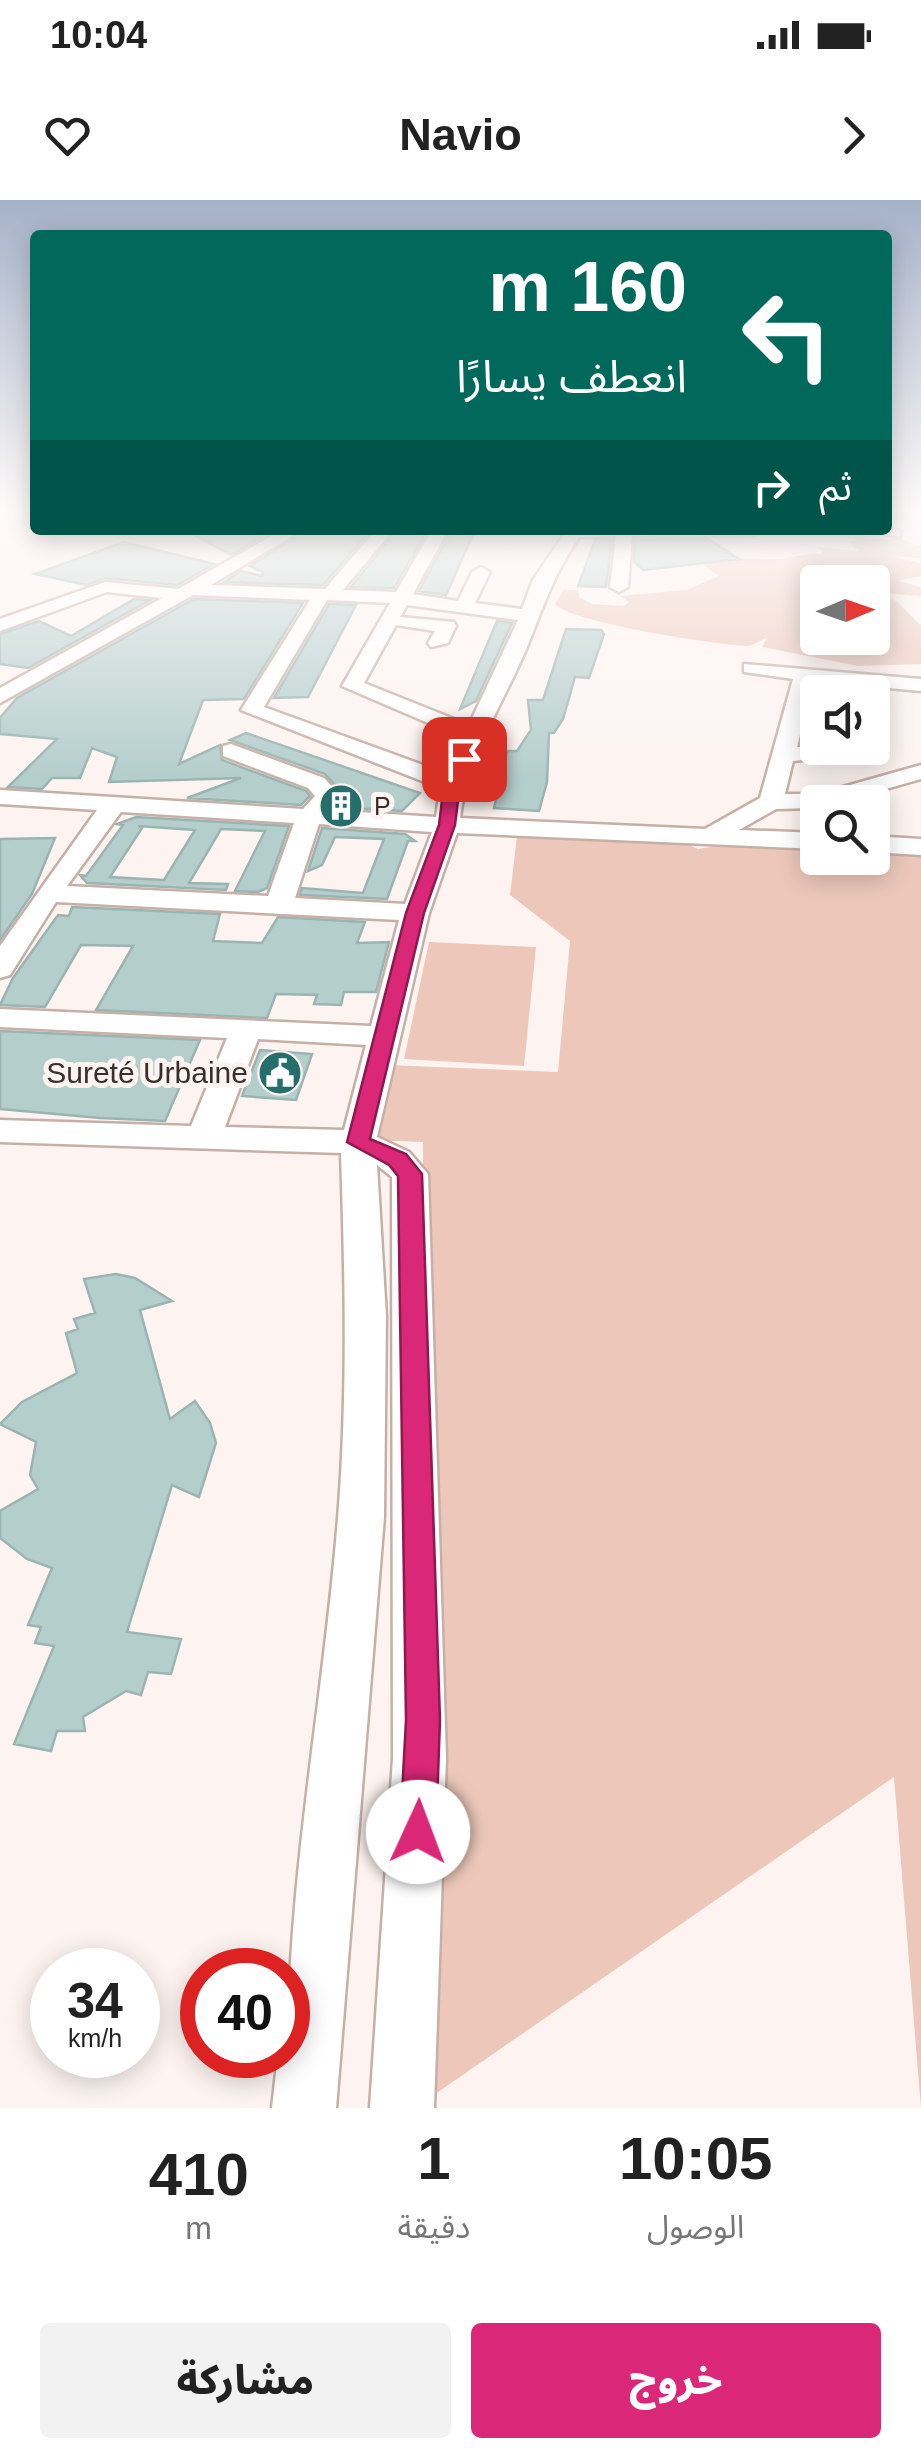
<!DOCTYPE html>
<html lang="ar">
<meta charset="utf-8">
<style>
body{margin:0;font-family:Helvetica,"Noto Sans Arabic",sans-serif;background:#f2f2f2;color:#222;direction:rtl;height:100vh;display:flex;flex-direction:column;font-size:38px;white-space:nowrap}
*{box-sizing:border-box;margin:0}
p{font-size:32px;color:#767676}
.icon{flex:none;width:55px;height:55px;fill:none;stroke:currentColor;stroke-width:2;stroke-linecap:round;stroke-linejoin:round}
.map{position:relative;height:1908px;overflow:hidden;direction:ltr}
.panel{display:flex;flex-direction:column;background:#fff;flex:1}
.panel>*{flex:none}
.guide{position:absolute;left:30px;top:30px;width:862px;height:305px;border-radius:10px;box-shadow:0 5px 25px #0003;direction:rtl;background:#00695c;color:#fff;overflow:hidden}
.needle{width:65px;rotate:88deg}
.fabs{position:absolute;left:800px;top:365px;display:grid;gap:20px}
.fabs a{display:grid;place-items:center;width:90px;height:90px;border-radius:10px;background:#fff;box-shadow:0 5px 25px #0003;font-size:50px}
.speed{position:absolute;left:30px;top:1748px;display:flex;gap:20px;font-size:50px;font-weight:700;text-align:center}
.speed>*{display:grid;place-content:center;width:130px;height:130px;border-radius:50%;background:#fff;box-shadow:0 5px 25px #0003;line-height:1}
.speed small{font-size:25px;font-weight:400}
.speed .limit{border:15px solid #d22;background:#fff;color:#111}
.pin{position:absolute;display:grid;place-items:center;width:85px;height:85px;color:#fff;margin:-42px;border-radius:20px;box-shadow:0 5px 15px #0006}
.me{position:absolute;width:110px;margin:-55px;rotate:2deg;stroke-linejoin:round;filter:drop-shadow(0 0 8px #0008)}
.turn{display:flex;align-items:center;gap:35px;height:210px;padding:0 40px;font-size:45px}
.turn .icon{width:130px;height:130px;stroke-width:2.5}
.turn b{display:block;font-size:70px;line-height:85px}
.then{display:flex;align-items:center;height:95px;padding:0 40px;background:#0003;gap:20px;font-size:38px}
.eta{display:flex;justify-content:space-evenly;align-items:center;height:170px;text-align:center}
.eta b{font-size:60px;font-weight:800;line-height:70px}
.action{display:flex;gap:20px;margin-top:auto;padding:20px 40px}
.action a{flex:1;height:115px;border-radius:10px;background:#db2777;color:#fff;font-size:40px;font-weight:800;line-height:115px;text-align:center}
.action a+a{background:#f2f2f2;color:#222}
.status{display:flex;justify-content:space-between;align-items:center;height:70px;padding:0 50px;background:#fff;direction:ltr}
.status svg{height:28px;fill:currentColor}
header{display:flex;justify-content:space-between;align-items:center;height:130px;padding:0 40px;background:#fff;font-size:45px;font-weight:800}
.map>svg:first-child{display:block}
</style>
<div class="status"><b>10:04</b><svg viewBox="0 0 49 12"><path d="M0 12V9h3v3zM5 12V6h3v6zM10 12V3h3v9zM15 12V0h3v12zM26 1h20v11H26zM47 4h2v5h-2z"/></svg></div>
<header><svg class="icon" aria-label="forward" viewBox="0 0 24 24"><path d="M9 5l7 7-7 7"/></svg>Navio<svg class="icon" aria-label="heart" viewBox="0 0 24 24"><path d="M12 20l-8-8c-3-5 5-10 8-4 3-6 11-1 8 4z"/></svg></header>
<div class="map">
<svg width="921" height="1908" viewBox="0 0 921 1908">
<rect width="100%" height="100%" fill="#fdf4f1"/>
<path fill="#edc8ba" fill-rule="evenodd" d="M860,339h41l20,7v12l-31,-2 31,7v13l-23,5 23,6v9l-41,-3 18,9 23,24v38l-63,2 -96,-19 5,-9c-7,2 -12,8 -21,8 -32,-2 -175,-23 -191,-42l9,-14h14l1,7 13,7 32,2 5,-4 -9,-6 66,-6 33,-14 -20,-14c26,-4 49,-4 75,-3 17,0 31,-7 49,-5l-5,-7 41,4 -11,-9zM818,382h54v56h-54z
M517,636h151l30,13 51,-8 68,8 1,9h54l1,-10 48,2v1258l-27,-331 -479,331 11,-505 -3,-461 -55,-2 20,-75 170,7 12,-131 -60,-46z
M429,742l107,5 -12,119 -120,-7z"/>
<path fill="#b4cecc" stroke="#9bb4b2" stroke-width="2.5" fill-rule="evenodd" d="M185,330h89l-43,25z
M306,330h65l-48,55 -99,-3 17,-11 21,5 1,-4 -13,-6z
M397,330h31l-34,58 -43,-1z
M452,330h23l-29,65 -27,-4z
M708,339l31,20 -96,11 -9,-8 1,-22z
M595,340h17l-6,47 -28,-1z
M124,342l90,22 -37,21 -72,-7 -19,7 -51,-11z
M134,399l16,1 -122,68 -28,-4v-30l39,-13 32,15z
M194,399l109,4 -59,96 -41,1 -24,64 41,-19 2,15 84,31 4,5 -9,9 -114,-7 54,-20 -132,4 8,-25 -25,-9 -12,30h-28l-10,11 -34,-2 49,-48 -57,-5v-16l17,-20z
M329,404l27,1 -48,92 -34,1z
M497,421l15,2 -36,78 -16,8z
M566,429l35,1 3,4 -15,44 -14,-1 -12,42 -9,14h-5l-2,49 -8,29 -45,-3 13,-57h10l14,-21 -3,-30h15z
M246,533l174,60 -18,18 -65,-4 8,-11 -20,-22 -95,-34z
M136,617l153,9 -22,62 -9,4 -23,-1 30,-60 -44,-2 -32,54 39,1 -2,6 -139,-7 -7,-8 6,1 37,-51 -6,-1zM138,626l57,4 -31,50 -54,-3 32,-49z
M322,628l83,6 10,7h-7l-21,58 -87,-4 2,-7 61,5 21,-54 -49,-2 -13,28 -14,6z
M55,638l-23,56 -32,46v-101z
M72,707l148,7 -7,27 49,2 16,-26 87,5 -8,21 32,-1 -13,50h-32l-3,13 -27,-1 3,-9 -41,-1 -9,24 -171,-8 37,-64 -52,-1 -36,62 -45,-2 13,-27 45,-63 11,1z
M0,831l200,9 -35,81 -65,-3 -100,-9z
M260,850l52,4 -16,46 -54,-4z
M116,1074l19,4 37,23 -32,9 30,109 25,-18 15,22 6,20 -17,54 -27,-12 -45,147 54,7 -10,35 -23,-2 -7,23 -15,-4 -43,26 2,14h-28l-6,20 -37,-7 40,-98 -19,-3 6,-16 -13,-2 24,-57 -25,-9 -27,-21v-27l38,-22 -8,-14 6,-33 -36,-18 22,-22 55,-29 -11,-40 12,-4 -4,-10 21,-6 -11,-34z"/>
<g fill="none" stroke-linecap="round" stroke-linejoin="round">
<defs>
<path id="minor" d="M894,329l6,2v6l-36,-7z
M282,330h20l-91,55 114,4 51,-59h17l-50,60 53,2 36,-62h16l-35,64 45,7 14,-29 9,-5 9,5 -15,31 47,6 11,-29 34,-50h198l-8,5 -125,1 -4,51 -9,5 -9,-5 6,-51 -37,1c-26,39 -35,68 -52,110 -24,57 -60,110 -67,171l245,11 55,-31 33,-119 -49,-7v-8l177,15v12l-108,-10 -16,66 69,1 -11,7 -62,6 -8,33h33l103,-29v14l-81,23h-22v6l-42,1 -37,21 79,3v16l-361,-16 -28,80 -52,224 32,15 19,22 18,584 -12,350h-64l23,-350 -1,-581 -15,-12 9,151 -2,201 -48,591h-64l6,-53h10c0,-180 36,-358 50,-537 10,-122 7,-244 3,-365l-341,-11v-22l191,6 36,-88 -227,-11v-18l371,17 28,-106 -343,-18 -46,73 -10,3v-32l97,-136 -97,-6v-14l303,19 12,-13 -7,-8 -85,-32v-10l8,-2 93,34 17,18 -12,14 107,7 4,-29 -199,-78 69,-110 -117,-5 -193,108v-15l162,-90 -55,-6 -107,39v-12l105,-37 73,7zM327,400l63,3 -48,83 121,52 -18,35 -181,-66zM407,405l111,15 -49,105 -105,-42 32,-58 39,6 -7,12 3,4 17,-4 8,-17 -2,-4 -54,-5zM121,612l173,11 -26,73 -201,-10zM319,624l113,8 -27,72 -110,-6zM258,839l108,6 -22,85 -119,-3z
M872,636l49,3v16l-49,-3z"/>
</defs>
<use href="#minor" stroke="#c5b0a8" stroke-width="5"/>
<use href="#minor" fill="#fff" fill-rule="evenodd"/>
</g>
<linearGradient id="sky" x2="0" y2="1"><stop stop-color="#a5b2c9"/><stop offset="0.54" stop-color="#fefaf9"/><stop offset="1" stop-color="#fefaf9" stop-opacity="0"/></linearGradient>
<rect width="921" height="578" fill="url(#sky)"/>
<path fill="#db2777" stroke="#8e194d" stroke-width="2.5" d="M459,556l12,3 -11,25 -5,41 -31,88 -54,226 36,15 16,20 18,546 -4,112 -5,13 -13,5 -13,-5 -5,-13 6,-112 -8,-544 -9,-11 -42,-23 59,-229 33,-88 5,-41z"/>
<defs>
<symbol id="building-disc" viewBox="-11 -11 22 22"><circle r="9.5" fill="#246f6c" stroke="#fdf4f1"/><path d="M-4-6H4V6H1V3H-1V6H-4ZM-2.5-4.3h1.7v1.8h-1.7ZM.8-4.3h1.7v1.8H.8ZM-2.5-1h1.7V.8h-1.7ZM.8-1h1.7V.8H.8Z" fill="#fff"/></symbol>
<symbol id="civic-disc" viewBox="-11 -11 22 22"><circle r="9.5" fill="#246f6c" stroke="#fdf4f1"/><path d="M-.6-6.5H3V-4.5H.6V-3L4-1V1h2V6H-6V1h2V-1L-.6-3ZM-1.2 2.5V6h2.4V2.5Z" fill="#fff"/></symbol>
</defs>
<g fill-rule="evenodd">
<use href="#building-disc" x="316" y="581" width="50" height="50"/>
<use href="#civic-disc" x="255" y="848" width="50" height="50"/>
</g>
<g text-anchor="middle" stroke-width="10" stroke-linejoin="round" paint-order="stroke">
<g font-size="25" fill="#39302d" stroke="#fdf4f1" text-anchor="start">
<text x="374" y="615">P</text>
</g>
<g font-size="30" fill="#39302d" stroke="#fdf4f1" text-anchor="end">
<text x="248" y="883">Sureté Urbaine</text>
</g>
</g>
</svg>
<div class="fabs">
<a><svg class="needle" viewBox="-14 -14 28 28"><path d="M0-13l5 13h-10z" fill="#e53935"/><path d="M0 13l5-13h-10z" fill="#767676"/></svg></a>
<a><svg class="icon" aria-label="sound" viewBox="0 0 24 24"><path d="M4 9h4l5-4v14l-5-4H4zM17 9q2 3 0 6"/></svg></a>
<a><svg class="icon" aria-label="search" viewBox="0 0 24 24"><circle cx="10" cy="10" r="6"/><path d="M15 15l6 6"/></svg></a>
</div>
<div class="speed"><div>34<small>km/h</small></div><div class="limit">40</div></div>
<div class="pin" style="left:464px;top:559px;background:#d93025"><svg class="icon" aria-label="arrive" viewBox="0 0 24 24"><path d="M6 21V4h12l-3 4 3 4H6"/></svg></div>
<svg class="me" style="left:418px;top:1632px" viewBox="-20 -20 40 40"><circle r="19" fill="#fff"/><path d="M0-13L10 11 0 6-10 11z" fill="#db2777"/></svg>
<div class="guide">
<div class="turn"><svg class="icon" aria-label="left" viewBox="0 0 24 24"><path d="M17 20v-9H6M10 6l-5 5 5 5"/></svg><div><b>160 m</b>انعطف يسارًا</div></div>
<div class="then">ثم<svg class="icon" aria-label="right" viewBox="0 0 24 24"><path d="M7 20v-9h11M14 6l5 5-5 5"/></svg></div>
</div>
</div>
<section class="panel">
<div class="eta">
<div><b>10:05</b><p>الوصول</p></div>
<div><b>1</b><p>دقيقة</p></div>
<div><b>410</b><p>m</p></div>
</div>
<div class="action"><a>خروج</a><a>مشاركة</a></div>
</section>
